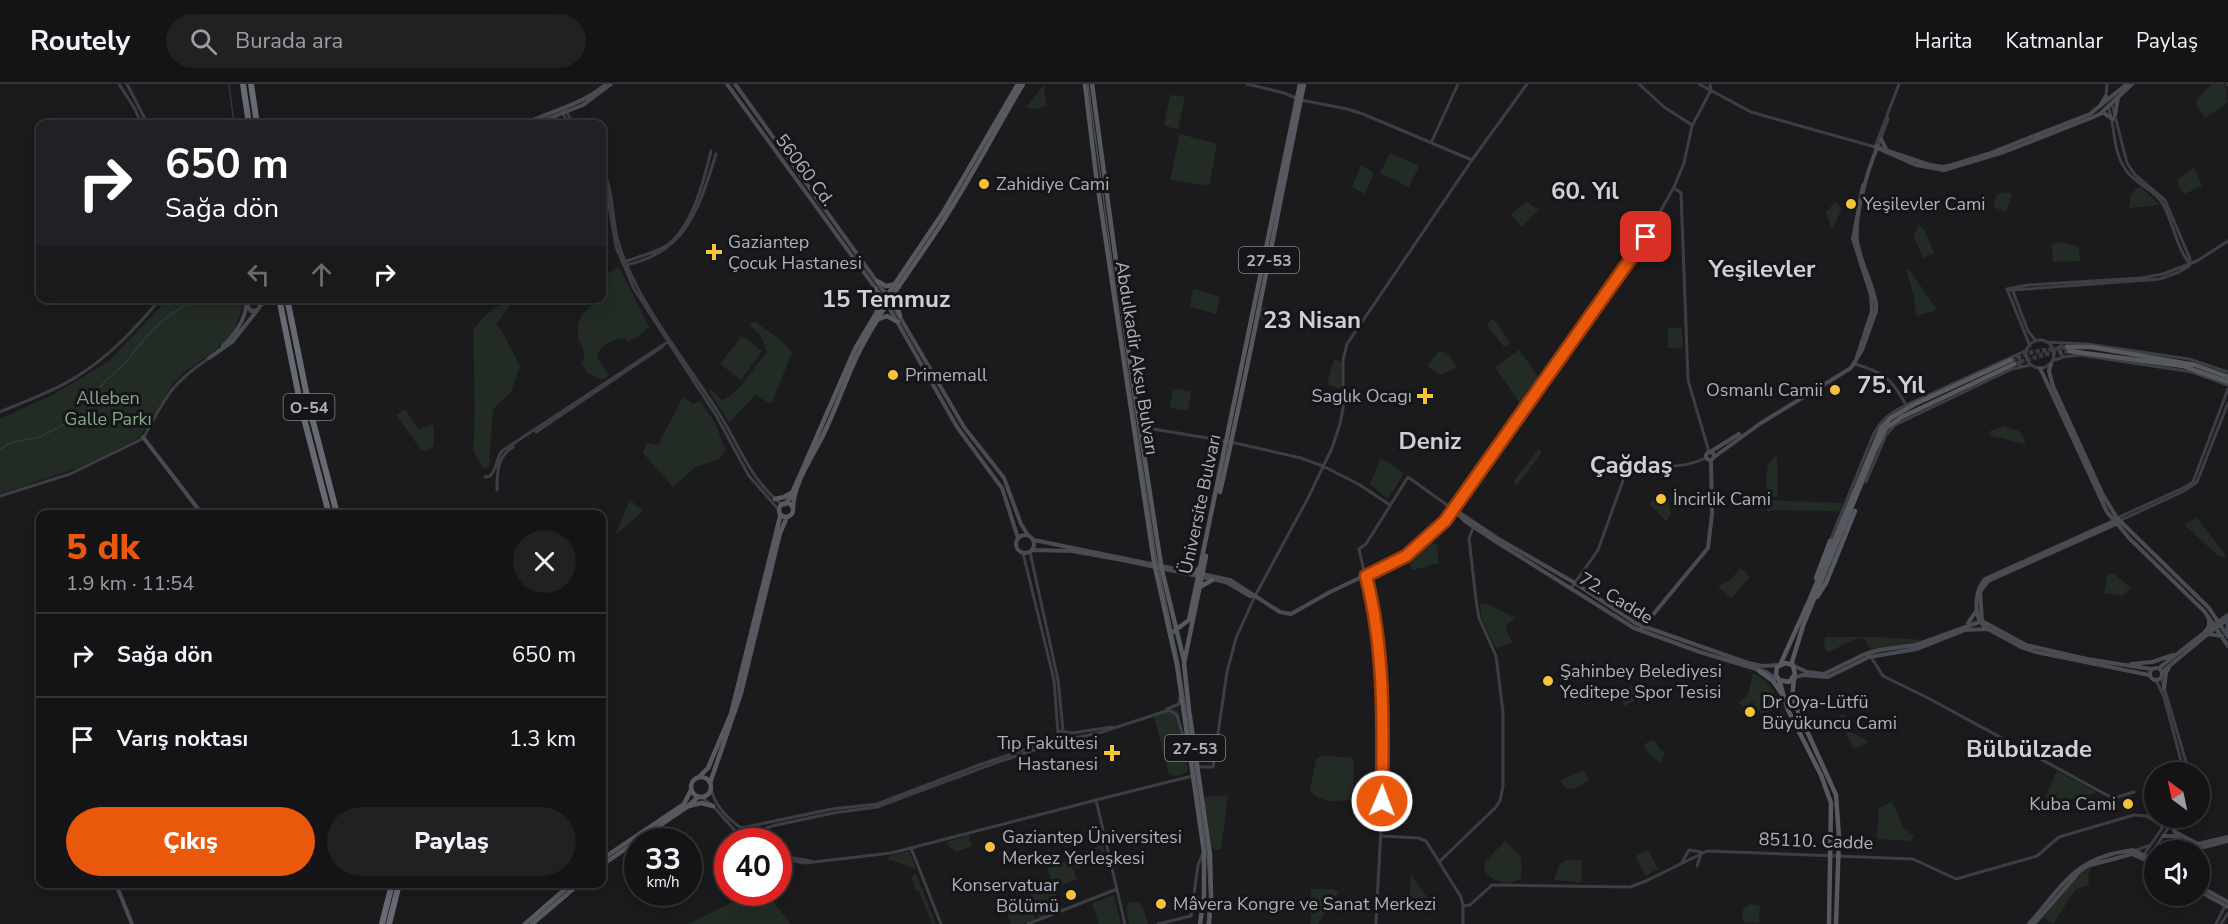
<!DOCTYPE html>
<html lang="tr">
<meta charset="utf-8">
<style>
body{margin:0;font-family:"Nunito Sans",sans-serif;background:#212123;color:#f1f3f6;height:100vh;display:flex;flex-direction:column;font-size:22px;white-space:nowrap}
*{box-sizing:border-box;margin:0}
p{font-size:20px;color:#9d9ea1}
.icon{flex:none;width:33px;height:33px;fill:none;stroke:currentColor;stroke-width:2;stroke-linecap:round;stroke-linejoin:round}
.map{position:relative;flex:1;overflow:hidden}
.sheet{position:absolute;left:36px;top:426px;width:570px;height:378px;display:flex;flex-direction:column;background:#141416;border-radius:12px;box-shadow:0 3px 15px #0003,0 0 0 2px #333335}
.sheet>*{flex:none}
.banner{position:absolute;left:36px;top:36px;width:570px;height:183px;border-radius:12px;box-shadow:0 3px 15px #0003,0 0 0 2px #333335;background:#202124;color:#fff;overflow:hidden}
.needle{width:39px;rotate:327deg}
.tools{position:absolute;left:2144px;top:678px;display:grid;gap:12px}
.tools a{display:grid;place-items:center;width:66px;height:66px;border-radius:50%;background:#141416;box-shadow:0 3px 15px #0003,0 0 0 2px #333335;font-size:30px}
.speed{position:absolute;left:624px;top:744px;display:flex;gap:12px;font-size:30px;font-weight:700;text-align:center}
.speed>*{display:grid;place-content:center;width:78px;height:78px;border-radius:50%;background:#141416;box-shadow:0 3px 15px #0003,0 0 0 2px #333335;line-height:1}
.speed small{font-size:15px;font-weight:400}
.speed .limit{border:9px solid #d22;background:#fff;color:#111}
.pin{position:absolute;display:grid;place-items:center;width:51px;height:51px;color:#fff;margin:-26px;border-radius:12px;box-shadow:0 3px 9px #0006}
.me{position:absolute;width:66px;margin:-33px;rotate:1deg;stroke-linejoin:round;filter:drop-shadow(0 0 4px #0008)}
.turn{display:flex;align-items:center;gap:21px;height:126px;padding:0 30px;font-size:27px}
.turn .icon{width:78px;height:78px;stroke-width:2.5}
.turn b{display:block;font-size:42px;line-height:51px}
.lanes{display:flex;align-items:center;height:57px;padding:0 30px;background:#0003;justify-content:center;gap:30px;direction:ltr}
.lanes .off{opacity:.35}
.round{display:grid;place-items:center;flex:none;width:63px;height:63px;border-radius:32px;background:#212123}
.headline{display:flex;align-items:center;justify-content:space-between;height:102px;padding:0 30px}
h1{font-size:36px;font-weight:800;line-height:45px;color:#ea580c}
.action{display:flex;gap:12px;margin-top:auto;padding:12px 30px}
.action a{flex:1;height:69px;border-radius:36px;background:#ea580c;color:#fff;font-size:24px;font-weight:800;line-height:69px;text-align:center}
.action a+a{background:#212123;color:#f1f3f6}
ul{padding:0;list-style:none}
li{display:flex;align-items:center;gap:18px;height:84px;padding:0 30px;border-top:2px solid #333335}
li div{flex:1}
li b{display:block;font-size:22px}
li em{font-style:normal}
header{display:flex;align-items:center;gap:36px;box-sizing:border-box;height:84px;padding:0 30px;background:#141416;border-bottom:2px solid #333335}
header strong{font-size:28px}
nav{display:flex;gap:33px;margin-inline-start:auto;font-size:21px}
.search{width:420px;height:54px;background:#212123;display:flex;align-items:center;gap:15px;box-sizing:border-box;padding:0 21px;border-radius:33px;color:#9d9ea1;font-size:22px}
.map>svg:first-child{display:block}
</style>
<header>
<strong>Routely</strong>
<div class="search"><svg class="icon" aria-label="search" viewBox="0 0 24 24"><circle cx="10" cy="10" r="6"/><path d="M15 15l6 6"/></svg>Burada ara</div>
<nav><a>Harita</a><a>Katmanlar</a><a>Paylaş</a></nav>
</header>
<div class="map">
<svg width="2228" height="840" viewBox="0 0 2228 840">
<rect width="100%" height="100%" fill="#1b1b1d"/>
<path fill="#222c24" d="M1044,0l2,22c-7,2 -13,5 -19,1z
M2212,0h13l3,18 -23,16 -10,-16z
M1170,11l15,2 -7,32 -14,-3z
M1180,50l37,10 -8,42 -39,-6z
M1390,69l29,13 -10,21 -29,-14z
M1361,81l13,8 -9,21 -13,-7z
M2194,84l8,18 -18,8 -5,-7 -2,-7z
M2138,103h3l19,18 -31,3 2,-14z
M2006,108l6,2 -6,18 -13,-5 4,-13z
M1527,118l12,8 -18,17 -10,-13z
M1835,118l7,6 -10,22 -6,-18z
M1918,140l6,5 10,24 -11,5 -9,-21z
M2063,158l16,5 1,14 -27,1 -1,-18z
M619,183l30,60 -13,11 -9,3 -1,-3c-13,1 -26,6 -29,20l11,15v3l-6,4 -15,-7 -6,-11 3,-2c0,-4 0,-10 -2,-14 -2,-5 -3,-3 -4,-8 -2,-24 9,-31 28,-40l-4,-8v-14z
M1909,185l28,41 -21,6 -2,-19 -7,-25z
M1193,205l27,7 -4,18 -26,-7z
M168,215h76c-3,13 -8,32 -18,42 -15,15 -37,24 -51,41 -15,18 -23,42 -39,58l-56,27 -80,27v-75l56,-26 53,-32z
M510,215l1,5 -15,20 7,9 17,33 -9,26 -18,17 -4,58 -5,2 -11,-18 2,-39 -2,-81c9,-16 22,-23 37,-32z
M1261,223l25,5 -5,13 -12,-7 -2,3 -8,-2z
M1493,234l17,25 -6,4 -17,-22z
M754,237c12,10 31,18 38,32l-21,51 -16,-9 -26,28 -20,-32 2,-2 11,11c18,-6 32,-35 45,-48l-6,-16 -12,-11z
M1668,244h14l1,20h-15z
M742,252l20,15 -21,29 -21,-16z
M1519,266l21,29 -18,27 -27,-39z
M1439,267l8,2 10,14 -17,8 -13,-9z
M1334,275l7,3v27l-14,-5z
M1173,305l18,2 -3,20 -18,-3z
M683,313l10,7 7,-3 15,22 11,28 -7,8 -23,8 -23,20 -30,-34 4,-10 11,2z
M405,325l14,21 13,-6 2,3v19l-8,5h-4l-26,-36z
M2004,342l17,6 5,12 -34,-8 -4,-4z
M1538,365l4,3 -25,34 -4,-4z
M1777,372v41l-10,-1c0,-14 -4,-33 10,-40z
M1381,374l23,15 -16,26 -18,-15z
M1668,415l3,14 -5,8 -17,-17 4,-4 9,6z
M630,416l13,11 -28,24z
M1768,416l72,3 1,-1 1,3 -3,7 -4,1v-2l-64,-1 -1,2 -3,-1z
M2197,434l29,38 -1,1 -8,-2 -33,-31z
M1431,459l6,2 2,18 -27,7 -4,-9z
M1741,484l9,9 -19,22 -13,-13 13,-7z
M2108,489l8,2 15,14 -9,7 -18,-3z
M1480,519l8,1 27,14 -10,8 7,17 -15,5 -2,-1 -14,-30z
M1825,553h53l45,3 -7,4 -46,5 -6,-11h-6l-30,14 -4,-4z
M1753,589c16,7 22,20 30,35l-22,5 -8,-11 -10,5 -4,-4 9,-9z
M1633,602l7,1 3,4 -3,7 -16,8 -5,-13z
M1174,625l4,2 10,59c-4,5 -13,7 -19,5l-15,-59z
M1844,630l9,19 16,9 -15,7 -16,-32z
M1654,656l6,10 5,2 -4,10c-10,-3 -13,-9 -17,-18z
M1327,672l26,2 1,39 -3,3c-16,1 -30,4 -41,-10l6,-30 3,-3z
M1584,686l5,11 -16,8h-6l-7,-8z
M2057,687l38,20v2l-39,10 -11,-6z
M1228,711l-7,55 -9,-1 -8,-52z
M1892,718l12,26 10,8 -3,5 -34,-2 2,-31z
M969,751l3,11 -17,6 -1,-3h-4l-3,-7z
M1505,757l16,16v21c-10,9 -28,4 -36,-6l-1,-9z
M1103,760l4,19 -11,5 -2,-1 1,-3 2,2 9,-4 -6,-13 -13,5 3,9 -14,6 -5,-11z
M1648,766l10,19 -13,7 -9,-20z
M909,767l7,18 -28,-10 2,-3z
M1069,775l8,20 -22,9 -8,-19z
M1566,776h16l-1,22 -27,-2 5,-15z
M2092,783l-4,9 1,9 -13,4 -23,35 -10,-7c12,-14 32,-44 49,-50z
M916,790l20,50h-4l-13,-33h-3l-5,-15z
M1411,791l19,26 4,10h-26z
M1051,799l11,26 -23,9 -9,-26z
M1311,805h22l6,3 -21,32h-7z
M758,809h9l24,31h-103l49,-24z
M1114,811l7,29h-22l-7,-21z
M1027,812l9,23 -12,5h-13l-7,-18z
M1137,818l5,3 6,19h-19l-3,-13 2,-8z
M1750,820l10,1 -1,18 -16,-1v-13z"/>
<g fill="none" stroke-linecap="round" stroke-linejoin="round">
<path stroke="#303942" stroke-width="1.5" d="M229,0l5,40
M131,272c20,-28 37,-42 67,-58
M0,365l12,-7 28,-5 45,-24c8,-8 9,-19 17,-28 8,-10 19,-16 27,-27"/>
<path stroke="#38393d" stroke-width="4.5" stroke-dasharray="4.5 2" stroke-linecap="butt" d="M2011,276l21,-8 35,-5
M2014,280l32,-10 23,-3"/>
<path stroke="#3d3e44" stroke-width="3" d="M119,0l16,25 6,15
M127,0l18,35 -5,3
M1247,0l37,9 17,7 46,9 16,5 109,46
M1639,0l25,23 28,18
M1699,0l52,28 124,35 24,-63
M2228,0v1
M2106,13l1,-13
M2112,20l15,59 8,12 30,25 25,59v5
M2108,22c8,23 4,47 20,67 10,12 28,18 35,31 10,18 14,45 27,60
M562,26l5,3 7,11
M562,28l7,12
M1431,59l27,-59
M1878,62l10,-27
M602,84c13,25 9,54 18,80 21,60 65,111 98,164 21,32 32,69 65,93
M602,91l5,18 9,54 18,42 83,128 32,59 30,34
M1674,104l7,5 7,187 21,72
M624,178c15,-6 37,-10 48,-21 22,-21 32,-61 39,-90
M626,181c62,-13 73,-58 90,-111
M2007,205l21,-4 113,-7 22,-4 34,-13 31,-20
M2007,205l6,1 147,-11 19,-7 10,-6
M2007,205l23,57
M2012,205l16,42 8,10
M2026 270a14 14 0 1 1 28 0a14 14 0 1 1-28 0Z
M2046,258l41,2 102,15 39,13
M2062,259l-3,6 4,8
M2017,272l3,4 -1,7
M2052,277l11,-4 17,-2 112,17 36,13
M1855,280c30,9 36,14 51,41
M0,328c25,-11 53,-20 76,-35 33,-20 60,-49 85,-79
M1141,343l90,15 70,16 22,8 37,19 30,20
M536,348l126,-85
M485,393l5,-1c7,-7 6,-17 12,-25l167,-110
M1866,398l20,-47 9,-10 117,-56 19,-4
M497,406c0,-18 0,-33 16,-43
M0,412l70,-22 70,-34 5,-5c21,-39 27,-52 64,-77
M2117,434l66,-30 10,-6 35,-93
M2119,437l65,-30 13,-9 31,-79
M1830,457l44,-108c8,-14 18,-21 32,-28l121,-55
M1030,468l28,128 5,51
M1023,469l31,127 4,53
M1572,503l26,-37 32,-89c27,6 50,9 76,-3
M1871,573l12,19 45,22 177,96 9,4 20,-6
M2161,593l28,95
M2156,596l8,17 20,75
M1167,625l12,-5 1,-7
M1057 652a5 5 0 1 1 10 0a5 5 0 1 1-10 0Z
M1065,648l7,1 40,-6
M1066,656l36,-8 67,-22 8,5 12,41
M1198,683h15l14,-95 9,-34 19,-42 53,-98 24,-50 8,-24 3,-15v-49l4,-16 125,-184 55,-76
M711,705c4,17 16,29 30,39
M701,713l12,9 25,28
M1096,716l96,-24
M746,743l86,-18 45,-5 105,-40 68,-23 7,-6
M752,750l20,-8 61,-13 44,-6 118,-44 66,-22
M752,752l12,6
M1381,752l37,2 8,3 35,56 2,9v18
M744,758l-5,-4 -1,-4 3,-6 5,-1 4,2 2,5 -1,5 -5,3
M766,758l-2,-9 3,-4
M2137,766l13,-5
M778,767l15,7 18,3
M778,772l9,4 18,3 86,-10 20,-5
M2143,772l26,-38
M2148,774l27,-40
M1439,778l56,-54 5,-7 3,-15v-74l-7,-56 -17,-38 -3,-18 -7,-62 5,-12
M1682,778l7,-12 12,2
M1697,782l4,-12
M1463,822l7,-1 22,-20 138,2 16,-6 61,-30 206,8 43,20 81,-23 22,-19 75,-22 13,1 16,11
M941,840l-30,-76 185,-48 29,124
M1028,840l89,-35
M1158,840l33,-8 7,-51 5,-12
M1376,840c4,-97 15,-197 1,-294 -4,-27 -12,-53 -18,-81l7,-5 42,-67 46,33 25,-39 46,-60 92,-135 29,-39 28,-50 10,-24 8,-37 19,-36 -1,-6
M2216,840l9,-18
M2221,840l7,-11"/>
<path stroke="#494b52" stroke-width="4" d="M727,0l160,220 70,123 45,61 16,50
M735,0l155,216 74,127 40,51 17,46 7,11
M2100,22l6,-10
M2102,28l11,7
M2115,31l3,-17
M553,34l13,6
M525,40c28,-14 57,-19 81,-40
M535,40l48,-19 28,-21
M1881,55l5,10
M1875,63l41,18 28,5 60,-18 87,-34 9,-4 32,-30
M1876,63l54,18 13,2 9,-2 36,-11 102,-40 37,-30
M248,214l-2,6 5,7 6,-1
M261,221l7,-7
M223,262c10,-10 22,-24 23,-40
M209,274l24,-17 26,-33 1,-4 -2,-6
M1855,279l17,-52 -1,-16 -18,-56 10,-54
M2051,280l-2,7 4,15 50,109 14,23 92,90 19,29
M2040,284l67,144 23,27 74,72 24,35
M143,353l59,77
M1706 372a4 4 0 1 1 8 0a4 4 0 1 1-8 0Z
M1710,368l29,-18
M1714,373l47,-34 90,-55 11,-18 14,-39v-8c-4,-20 -14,-38 -18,-57 -6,-24 10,-78 20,-100
M1454,426l11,11 30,20 139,87 66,24 66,20 11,7
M1455,426l42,28 78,45 62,41 111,39 14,3 17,-1
M1016 460a9 9 0 1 1 18 0a9 9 0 1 1-18 0Z
M1034,456l161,33
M1032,466l40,1 50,9 104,22 24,14h5
M1202,490l28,6 50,32 11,2 39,-22 76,-36 33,-27 15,-19
M1982,537l-2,-29 8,-11 128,-57
M1968,539l9,-13
M1642,544l66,-80 4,-34 -1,-54
M1987,544c-15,-9 -13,-36 -2,-49l129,-58
M2207,546l21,-15
M2209,549l19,-14
M2227,551l1,-14
M2131,580l21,-2 21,-7
M1792,581l15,7 17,2 41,-20 14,-4 37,-5 66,-24 44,24 61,14 64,10
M2150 590a6 6 0 1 1 12 0a6 6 0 1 1-12 0Z
M2159,584l46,-36 4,-6v-8
M2162,588l46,-38 14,2
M1794,594l8,-3 26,2 41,-20 48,-8 48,-19 23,-1 33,18 15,5 113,23
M2164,605l2,-16 3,-6
M2171,740l4,8 23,12 30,-7
M2163,752h11l22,13 32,-8
M116,800l16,40
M2199,802l29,16
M2199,807l29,16
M2029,840c35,-40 46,-67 104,-74l21,10
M2034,840l46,-53 7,-5 45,-12 22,10"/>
<path stroke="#575961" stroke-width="4.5" d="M1085,0l11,91 58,387 16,72
M1092,0l37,273 28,182 5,31 22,91
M877,197l9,5 10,-2
M876,205l3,18
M896,209l-1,6 5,17
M879,235l8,-3 11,6
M2067,263h24l104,18 33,12
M2069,267l114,15 45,16
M1220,408c31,-135 56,-272 84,-408
M775,415l9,-2 7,-4
M779 426a7 7 0 1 1 14 0a7 7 0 1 1-14 0Z
M785,420l5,-6 65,-149 29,-49 60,-89 74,-127
M793,425c0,-27 22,-55 33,-80 12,-26 21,-53 34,-79 23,-44 53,-83 80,-124 30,-46 55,-95 83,-142
M1206,472l-22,107 5,47 21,144 1,43 -2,27
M1194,489l7,-7
M1816,494l14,-37
M1200,503l12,-7
M1817,513l9,-14 29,-72
M1780,581l29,-64 72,-173 10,-10 22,-13 98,-45
M1792,581l-6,-2 -9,4 -1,8 3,5 10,2 6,-8 -3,-12 11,-36 72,-176 11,-22 16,-11 112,-53
M1759,587l14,10 9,13
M1794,595l-2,19 44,97 3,42 -3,87
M1779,596l9,30 33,65 10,28 -2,121
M691 703a10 10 0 1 1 20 0a10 10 0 1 1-20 0Z
M699,693l9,-9 23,-54 49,-197v-4
M710,699l31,-90 39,-160 7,-16
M689,722l12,-3 12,3
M602,775l82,-55 7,-14
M602,781l85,-58 11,-10
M525,840l46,-40
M532,840l47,-40
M1200,840l4,-28v-44l-27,-187 -7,-31 19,-14 5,-24 106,-512"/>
<path stroke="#676a73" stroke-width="6" d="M243,0l6,40
M251,0l6,40
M279,214l22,109 28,107
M287,214l22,108 28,108
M382,840l10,-40
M389,840l10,-40"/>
<path stroke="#4e5057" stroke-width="1.5" d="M1088,0l33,244 35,228 23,108 28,188 3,45 -3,27"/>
</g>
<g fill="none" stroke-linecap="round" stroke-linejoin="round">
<defs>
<path id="route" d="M1382,717c1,-76 3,-151 -16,-225l40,-20 39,-35 201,-284"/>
</defs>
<use href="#route" stroke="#983908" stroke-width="15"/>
<use href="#route" stroke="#ea580c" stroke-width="10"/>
</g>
<g fill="#f7c338" stroke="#161618" stroke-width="2">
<circle cx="984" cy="100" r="6"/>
<circle cx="1851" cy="120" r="6"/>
<path d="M711 159h6v6h6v6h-6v6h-6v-6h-6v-6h6z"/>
<circle cx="893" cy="291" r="6"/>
<circle cx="1835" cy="306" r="6"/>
<path d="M1422 303h6v6h6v6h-6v6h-6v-6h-6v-6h6z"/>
<circle cx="1661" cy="415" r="6"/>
<circle cx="1548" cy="597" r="6"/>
<circle cx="1750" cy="628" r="6"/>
<path d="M1109 660h6v6h6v6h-6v6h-6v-6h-6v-6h6z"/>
<circle cx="2128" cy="720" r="6"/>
<circle cx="990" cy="763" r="6"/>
<circle cx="1071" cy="811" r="6"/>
<circle cx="1161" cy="820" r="6"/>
</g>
<g text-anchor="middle" stroke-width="6" stroke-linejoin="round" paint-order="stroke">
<g fill="#161618" stroke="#80828c" stroke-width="1.5">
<rect x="1239" y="163" width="60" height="26" rx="4.5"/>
<rect x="283.5" y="310" width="51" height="26" rx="4.5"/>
<rect x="1165" y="651" width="60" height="26" rx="4.5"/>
</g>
<g font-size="16" font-weight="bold" fill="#adb1bd">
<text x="1269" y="182">27-53</text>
<text x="309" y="329">O-54</text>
<text x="1195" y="670">27-53</text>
</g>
<g font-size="18" fill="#adb1bd" stroke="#161618">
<text transform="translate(805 86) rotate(53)" y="6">56060 Cd.</text>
<text transform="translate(1137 274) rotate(81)" y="6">Abdulkadir Aksu Bulvarı</text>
<text transform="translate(1200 420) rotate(-78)" y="6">Üniversite Bulvarı</text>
<text transform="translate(1616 514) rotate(31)" y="6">72. Cadde</text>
<text transform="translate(1816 757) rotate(2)" y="6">85110. Cadde</text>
</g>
<g font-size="18" fill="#adb1bd" stroke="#161618" text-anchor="start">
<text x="996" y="106">Zahidiye Cami</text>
<text x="1863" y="126">Yeşilevler Cami</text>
<text x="728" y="164">Gaziantep<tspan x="728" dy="21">Çocuk Hastanesi</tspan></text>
<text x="905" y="297">Primemall</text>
<text x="1823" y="312" text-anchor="end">Osmanlı Camii</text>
<text x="1412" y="318" text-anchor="end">Saglık Ocagı</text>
<text x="1673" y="421">İncirlik Cami</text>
<text x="1560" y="593">Şahinbey Belediyesi<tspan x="1560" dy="21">Yeditepe Spor Tesisi</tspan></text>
<text x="1762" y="624">Dr Oya-Lütfü<tspan x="1762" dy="21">Büyükuncu Cami</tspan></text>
<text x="1098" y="665" text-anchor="end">Tıp Fakültesi<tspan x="1098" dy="21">Hastanesi</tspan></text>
<text x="2116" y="726" text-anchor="end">Kuba Cami</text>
<text x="1002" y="759">Gaziantep Üniversitesi<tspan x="1002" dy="21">Merkez Yerleşkesi</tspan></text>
<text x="1059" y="807" text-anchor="end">Konservatuar<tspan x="1059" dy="21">Bölümü</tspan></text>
<text x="1173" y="826">Mâvera Kongre ve Sanat Merkezi</text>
</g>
<g font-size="18" fill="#84a888" stroke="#161618">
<text x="108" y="320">Alleben<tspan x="108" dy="21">Galle Parkı</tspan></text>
</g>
<g font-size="24" font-weight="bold" fill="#ced0d9" stroke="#161618">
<text x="1585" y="115">60. Yıl</text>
<text x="1762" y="193">Yeşilevler</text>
<text x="886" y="223">15 Temmuz</text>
<text x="1312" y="244">23 Nisan</text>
<text x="1891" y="309">75. Yıl</text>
<text x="1430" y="365">Deniz</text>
<text x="1631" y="389">Çağdaş</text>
<text x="2029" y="673">Bülbülzade</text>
</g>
</g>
</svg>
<div class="tools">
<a><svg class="needle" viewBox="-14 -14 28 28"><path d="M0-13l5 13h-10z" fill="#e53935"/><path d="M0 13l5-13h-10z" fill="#9d9ea1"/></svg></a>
<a><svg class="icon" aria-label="sound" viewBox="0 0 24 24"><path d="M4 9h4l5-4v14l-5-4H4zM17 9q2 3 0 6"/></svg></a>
</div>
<div class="speed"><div>33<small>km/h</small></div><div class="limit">40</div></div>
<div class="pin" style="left:1646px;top:153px;background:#d93025"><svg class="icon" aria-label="arrive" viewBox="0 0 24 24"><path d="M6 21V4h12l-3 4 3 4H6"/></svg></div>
<svg class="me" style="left:1382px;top:717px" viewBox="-20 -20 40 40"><circle r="17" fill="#ea580c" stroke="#fff" stroke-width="3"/><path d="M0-11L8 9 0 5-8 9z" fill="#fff"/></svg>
<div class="banner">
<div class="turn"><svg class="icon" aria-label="right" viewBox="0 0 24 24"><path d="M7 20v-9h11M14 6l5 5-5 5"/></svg><div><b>650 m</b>Sağa dön</div></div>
<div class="lanes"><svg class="icon off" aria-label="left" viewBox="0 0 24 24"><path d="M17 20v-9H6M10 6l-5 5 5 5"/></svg><svg class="icon off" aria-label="ahead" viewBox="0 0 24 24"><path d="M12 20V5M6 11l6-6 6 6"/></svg><svg class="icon" aria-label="right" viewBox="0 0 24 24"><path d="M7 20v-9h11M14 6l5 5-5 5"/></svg></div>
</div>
<section class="sheet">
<div class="headline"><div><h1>5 dk</h1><p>1.9 km · 11:54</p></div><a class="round"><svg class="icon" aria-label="close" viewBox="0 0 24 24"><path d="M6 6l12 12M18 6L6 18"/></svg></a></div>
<ul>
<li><svg class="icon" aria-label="right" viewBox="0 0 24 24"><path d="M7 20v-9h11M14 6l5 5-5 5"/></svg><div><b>Sağa dön</b></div><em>650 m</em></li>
<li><svg class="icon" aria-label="arrive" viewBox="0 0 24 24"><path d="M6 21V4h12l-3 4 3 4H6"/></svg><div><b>Varış noktası</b></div><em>1.3 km</em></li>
</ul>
<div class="action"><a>Çıkış</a><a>Paylaş</a></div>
</section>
</div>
